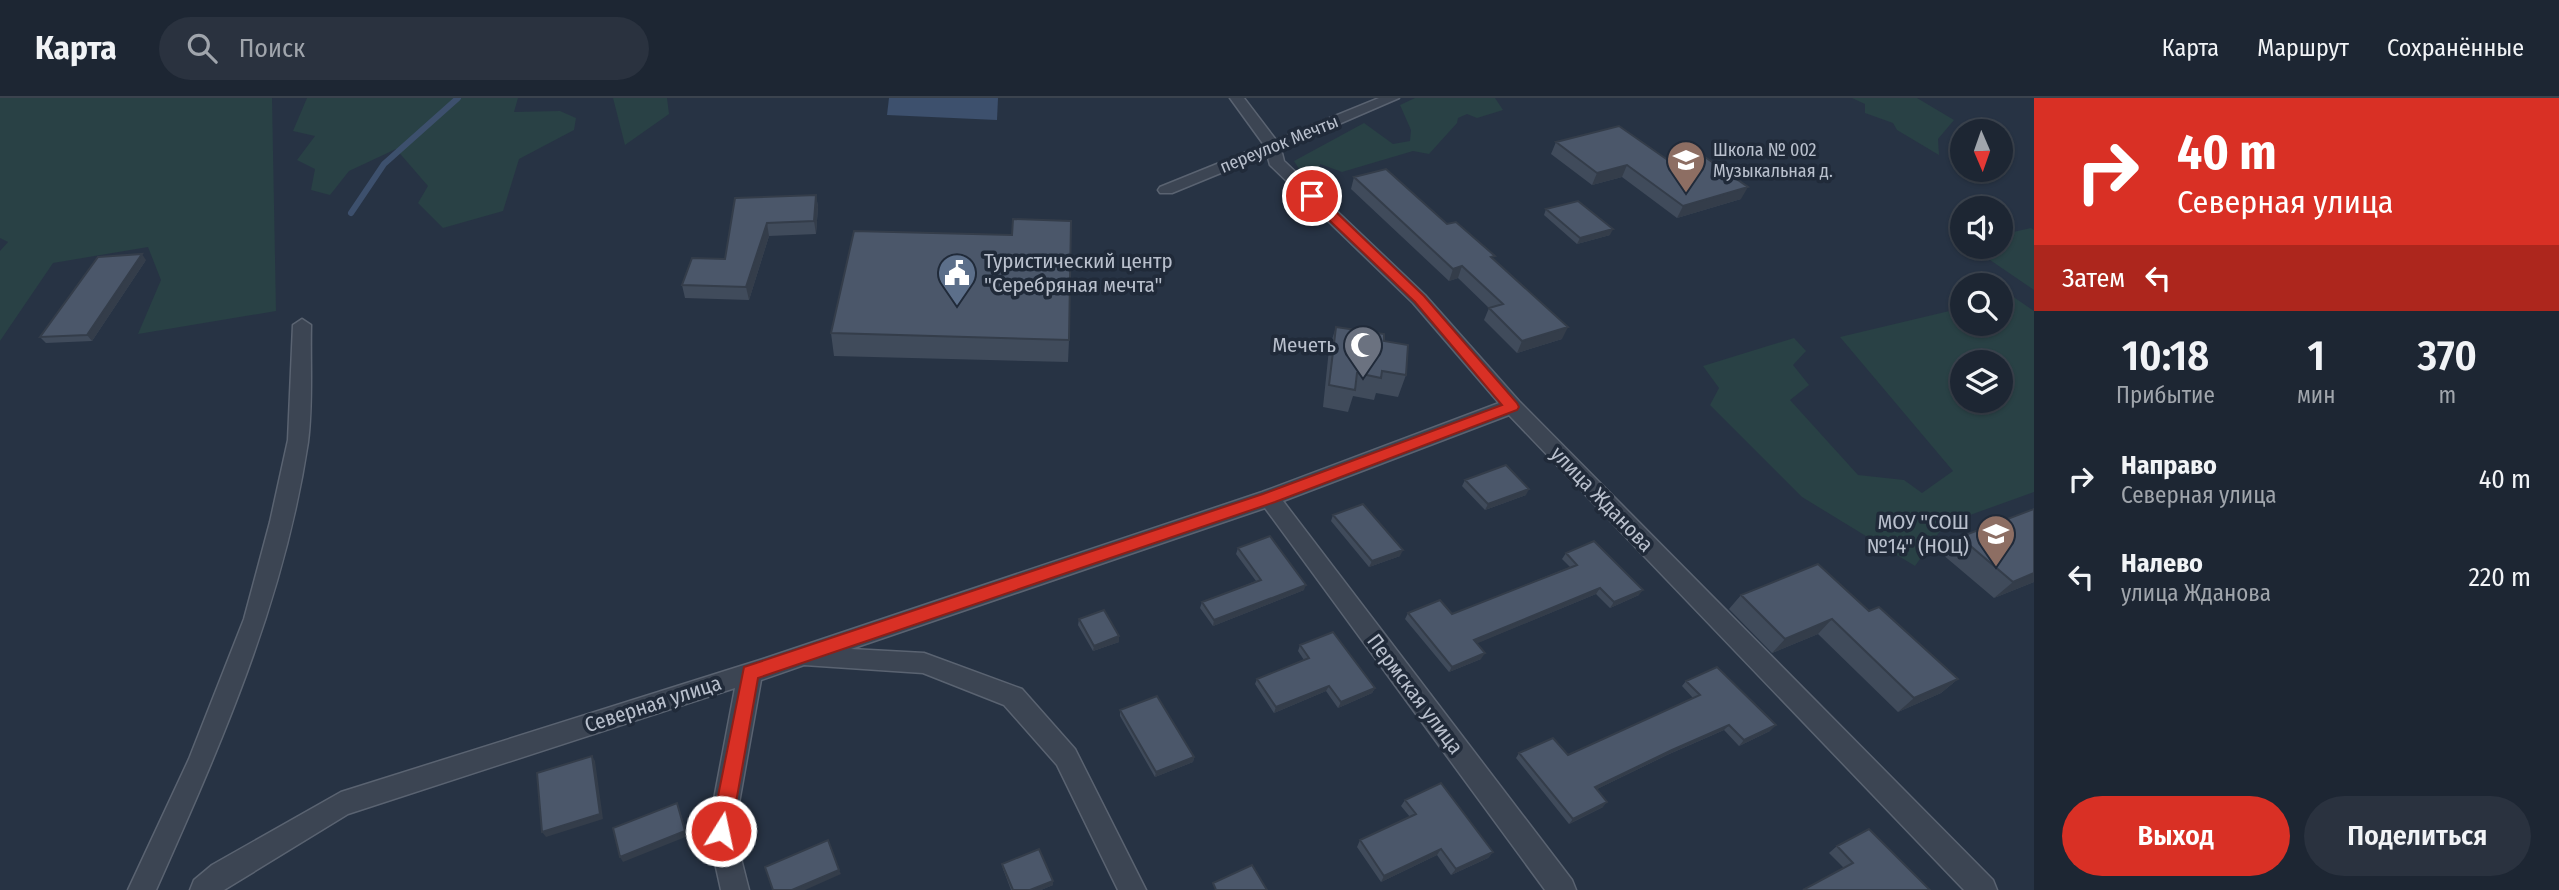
<!DOCTYPE html>
<html lang="ru">
<meta charset="utf-8">
<style>
body{margin:0;font-family:"Fira Sans Condensed",sans-serif;background:#2a323f;color:#f1f3f6;height:100vh;display:flex;flex-direction:column;font-size:26px;white-space:nowrap}
*{box-sizing:border-box;margin:0}
p{font-size:23px;color:#a0a5ac}
.icon{flex:none;width:38px;height:38px;fill:none;stroke:currentColor;stroke-width:2;stroke-linecap:round;stroke-linejoin:round}
.map{position:relative;flex:1;overflow:hidden}
.sheet{display:flex;flex-direction:column;background:#1d2633;width:525px}
.sheet>*{flex:none}
.top-card{background:#d93025;color:#fff;overflow:hidden}
.needle{width:46px;rotate:178deg}
.tools{position:absolute;left:1950px;top:21px;display:grid;gap:14px}
.tools a{display:grid;place-items:center;width:63px;height:63px;border-radius:50%;background:#1d2633;box-shadow:0 2px 5px #0004,0 0 0 2px #3b434e;font-size:35px}
.pin{position:absolute;display:grid;place-items:center;width:60px;height:60px;color:#fff;margin:-30px;border:4px solid #fff;border-radius:50%;box-shadow:0 2px 7px #0007}
.me{position:absolute;width:77px;margin:-38px;rotate:10deg;stroke-linejoin:round;filter:drop-shadow(0 0 5px #0008)}
.turn{display:flex;align-items:center;gap:24px;height:147px;padding:0 28px;font-size:32px}
.turn .icon{width:91px;height:91px;stroke-width:2.5}
.turn b{display:block;font-size:49px;line-height:60px}
.then{display:flex;align-items:center;height:66px;padding:0 28px;background:#0003;gap:14px;font-size:26px}
.eta{display:flex;justify-content:space-evenly;align-items:center;height:119px;text-align:center}
.eta b{font-size:42px;font-weight:600;line-height:49px}
.cta{display:flex;gap:14px;margin-top:auto;padding:14px 28px}
.cta a{flex:1;height:80px;border-radius:42px;background:#d93025;color:#fff;font-size:28px;font-weight:600;line-height:80px;text-align:center}
.cta a+a{background:#2a323f;color:#f1f3f6}
ul{padding:0;list-style:none}
li{display:flex;align-items:center;gap:21px;height:98px;padding:0 28px}
li div{flex:1}
li b{display:block;font-size:26px}
li em{font-style:normal}
header{display:flex;align-items:center;gap:42px;box-sizing:border-box;height:98px;padding:0 35px;background:#1d2633;border-bottom:2px solid #3b434e}
header strong{font-size:33px}
nav{display:flex;gap:38px;margin-inline-start:auto;font-size:24px}
.search{width:490px;height:63px;background:#2a323f;display:flex;align-items:center;gap:18px;box-sizing:border-box;padding:0 24px;border-radius:38px;color:#a0a5ac;font-size:26px}
main{display:flex;flex:1;min-height:0}
.map>svg:first-child{display:block}
</style>
<header>
<strong>Карта</strong>
<div class="search"><svg class="icon" aria-label="search" viewBox="0 0 24 24"><circle cx="10" cy="10" r="6"/><path d="M15 15l6 6"/></svg>Поиск</div>
<nav><a>Карта</a><a>Маршрут</a><a>Сохранённые</a></nav>
</header>
<main>
<div class="map">
<svg width="2034" height="792" viewBox="0 0 2034 792">
<rect width="100%" height="100%" fill="#273344"/>
<path fill="#294145" fill-rule="evenodd" d="M0,0h272l4,213 -138,23 23,-54 -13,-33 -95,16 -53,78v-90l8,-9 -8,-4z
M307,0h211l-4,14 46,-1 16,7 -2,12 -55,29 -16,52 -60,17 -25,-25 10,-17 -32,-37 -47,22 -19,24 -19,-5 4,-21 -18,-9 18,-24 -22,-5z
M613,0h54l2,16 -44,31z
M1415,0h80l8,12 -26,8 -10,-4 -9,4 -1,5 -28,31 -16,-3 -71,21 -22,-8v10l-5,5 -12,-4 -9,-14 70,-38 29,21 17,-3 1,-11 -11,-25z
M1852,0h65l37,22 -16,19 1,16 -42,-25 -4,-7 -28,-10v-9z
M2031,130l3,2v60l-63,-43h29v-12z
M2012,198l22,15v181l-89,32 -30,42 -113,-69 -92,-92 9,-17 -16,-22 91,-28 12,13 -13,14 16,20 -19,15 68,75 46,5 18,13 31,-22 -113,-134 122,-29v16h38v-26zM1962,264h38v39h-38z"/>
<path fill="#3d506d" d="M889,0h109l-1,22 -110,-5z"/>
<g fill="none" stroke-linecap="round" stroke-linejoin="round">
<path stroke="#3d506d" stroke-width="6" d="M351,115l33,-49 74,-66"/>
<defs>
<path id="minor" d="M1230,0h14l32,42 103,-42h20l-118,51 3,12 141,134 94,106 474,479 4,10h-33l-455,-475 -226,86 289,379 4,10h-31l-280,-382 -414,141 73,4 98,36 53,60 71,141h-28l-61,-125 -53,-60 -81,-32 -119,-8 -43,15 -27,151 15,59h-28l-13,-59 27,-143 -387,126 -124,76h-34l4,-10 18,-15 129,-73 422,-133 499,-167 237,-89 -86,-100 -143,-138 -3,-11 -95,39h-12l-2,-3 2,-3 104,-42z
M302,221l9,6c-1,38 2,79 -3,117 -24,160 -87,302 -152,448h-28l61,-131 55,-140 26,-97 18,-82 5,-115z"/>
</defs>
<use href="#minor" stroke="#5a6371" stroke-width="3"/>
<use href="#minor" fill="#3c4553" fill-rule="evenodd"/>
</g>
<path fill="#404b5b" d="M1556,44l116,21 69,36 -64,19 -55,-41 -30,8 -41,-31z
M1354,79l93,47 47,36 68,79 -45,14 -33,-33 5,-12 -31,-30 -9,3 -98,-92z
M816,97l2,12 -2,27 -47,2 -20,64 -64,-2 -3,-13 43,-26 10,-61z
M1546,111l64,26 -33,9 -33,-29z
M146,162l-54,81 -46,2 -6,-6z
M1336,229l48,14 22,34 -8,22 -22,-4 -2,7 -21,-4 -5,16 -25,-5 6,-58z
M831,235l238,7 -1,22 -234,-6z
M1465,382l61,15 -41,15 -23,-24z
M2034,411v73l-40,16 -52,-44 18,-17z
M1333,417l67,41 -31,11 -38,-46z
M1238,450l66,42 -91,36 -13,-18 2,-6 54,-21 -20,-27z
M1566,455l73,42 -29,13 -14,-14 -119,49 4,16 -32,13 -44,-53 3,-6 44,1 118,-47 -8,-8z
M1741,497l128,16 89,68 -17,14 -43,19 -80,-78 -46,19 -43,-44z
M1079,521l40,17v6l-26,9 -15,-26z
M1300,547l75,43 -3,5 -34,15 -12,-17 -52,22 -19,-29 2,-5 47,-19 -6,-9z
M1686,583l84,50 -31,15 -15,-16 -57,25 -70,34 6,18 -34,17 -53,-66 3,-5 49,2 125,-57 -11,-12z
M1120,612l74,47 -1,5 -38,15 -35,-61z
M1405,702l88,52 -5,6 -37,17 -14,-20 -56,27 -24,-35 3,-7 50,-23 -9,-11z
M1837,748l93,44 -86,-22 -15,-15z
M1002,766l51,21 -12,5h-30l-8,-21z"/>
<path fill="#343d4a" d="M1627,67l-5,12 -30,8 5,-12z
M1748,89l-7,12 -64,19 6,-12z
M816,97l2,12 -2,27 -2,-13z
M767,125l2,13 -20,64 -3,-13z
M1613,131l-3,6 -33,9 3,-6z
M142,156l4,6 -54,81 -5,-6z
M1462,168l-4,12 -9,3 4,-12z
M1568,229l-6,12 -45,14 5,-12z
M1529,391l-3,6 -41,15 3,-6z
M1403,452l-3,6 -31,11 3,-6z
M2034,475v9l-40,16 19,-16z
M1306,487l-2,5 -91,36 1,-6z
M1600,490l-4,6 -125,52 3,-6z
M1643,492l-4,5 -29,13 4,-6z
M1832,521l-14,15 -46,19 13,-14z
M1119,538v6l-26,9 1,-5z
M1485,555l-4,6 -32,13 3,-5z
M1958,581l-17,14 -43,19 16,-14z
M1329,588l-3,5 -52,22 2,-6z
M1375,590l-3,5 -34,15 3,-6z
M1729,627l-5,5 -57,25 -76,37 4,-5 77,-37z
M1776,627l-6,6 -31,15 5,-6z
M592,658l3,5 8,58 -57,18 -4,-5z
M1194,659l-1,5 -38,15 1,-5z
M1607,704l-4,5 -34,17 4,-5z
M677,705l2,5 9,28 -65,26 -3,-5z
M1441,751l-4,6 -56,27 3,-6z
M1493,754l-5,6 -37,17 5,-6z
M839,772l2,4 -36,16h-13z
M1053,783v4l-12,5h-11z"/>
<path fill="#4b576a" stroke="#343d4a" stroke-width="2" d="M1619,28l53,37 30,-8 46,32 -65,19 -56,-41 -30,8 -41,-31z
M1386,71l61,55 9,-2 39,34 -4,1 77,70 -46,14 -33,-33 14,-4 -41,-38 -9,3 -99,-92z
M816,97l-2,26 -47,2 -21,64 -64,-2 10,-27 33,1 10,-61z
M1578,103l35,28 -33,9 -34,-29z
M1013,121l58,2 -2,119 -238,-7 23,-102 158,4z
M142,156l-55,81 -47,2 58,-80z
M1336,229l48,7v7l24,4 -2,30 -24,-4 -1,7 -24,-5 -2,17 -26,-5z
M1506,367l23,24 -41,15 -23,-24z
M1363,406l40,46 -31,11 -39,-46z
M2034,411v64l-21,9 -53,-45z
M1270,438l36,49 -92,35 -12,-18 59,-22 -23,-32z
M1594,443l49,49 -29,12 -14,-14 -126,52 11,13 -33,14 -44,-54 32,-13 12,14 125,-49 -11,-12z
M1818,466l51,47 10,-4 79,72 -44,19 -82,-79 -47,20 -44,-44z
M1104,512l15,26 -25,10 -15,-27z
M1333,534l42,56 -34,14 -12,-16 -53,21 -19,-28 52,-21 -9,-13z
M1717,569l59,58 -32,15 -15,-15 -57,25 -77,37 12,15 -34,17 -54,-66 34,-15 15,17 132,-60 -14,-14z
M1157,598l37,61 -38,15 -36,-62z
M592,658l8,58 -58,18 -5,-59z
M1441,685l52,69 -37,17 -15,-20 -57,27 -24,-36 56,-26 -11,-14z
M677,705l8,28 -65,26 -7,-29z
M1869,731l61,61h-127l50,-27 -16,-17z
M828,742l11,30 -47,20h-19l-8,-23z
M1039,751l14,32 -23,9h-17l-11,-26z
M1252,767l15,25h-51l-3,-7z"/>
<path fill="#d93025" stroke="#8d1f18" stroke-width="2" d="M1312,94l4,1 108,103 93,107 2,4 -2,3 -242,92 -517,176 -27,153 -3,7 -7,3 -7,-3 -3,-7 33,-164 519,-173 239,-89 -87,-103 -108,-103 -1,-3z"/>
<defs>
<symbol id="school-pin" viewBox="-11 -11 22 30"><path d="M0 17L-7.5 6A9.5 9.5 0 1 1 7.5 6Z" fill="#8d6e63" stroke="#202a39"/><path d="M0-5L7-2L0 1L-7-2ZM-4 1L0 2.5L4 1V4Q0 6-4 4Z" fill="#fff"/></symbol>
<symbol id="civic-pin" viewBox="-11 -11 22 30"><path d="M0 17L-7.5 6A9.5 9.5 0 1 1 7.5 6Z" fill="#5c6f8a" stroke="#202a39"/><path d="M-.6-6.5H3V-4.5H.6V-3L4-1V1h2V6H-6V1h2V-1L-.6-3ZM-1.2 2.5V6h2.4V2.5Z" fill="#fff"/></symbol>
<symbol id="mosque-pin" viewBox="-11 -11 22 30"><path d="M0 17L-7.5 6A9.5 9.5 0 1 1 7.5 6Z" fill="#6b7280" stroke="#202a39"/><path d="M3.5-4.9A6 6 0 1 0 3.5 4.9A5 5 0 1 1 3.5-4.9Z" fill="#fff"/></symbol>
</defs>
<g fill-rule="evenodd">
<use href="#school-pin" x="1664" y="40" width="44" height="60"/>
<use href="#civic-pin" x="935" y="153" width="44" height="60"/>
<use href="#mosque-pin" x="1341" y="225" width="44" height="60"/>
<use href="#school-pin" x="1974" y="414" width="44" height="60"/>
</g>
<g text-anchor="middle" stroke-width="7" stroke-linejoin="round" paint-order="stroke">
<g font-size="18" fill="#b9c0cd" stroke="#202a39">
<text transform="translate(1279 46) rotate(-22)" y="6">переулок Мечты</text>
</g>
<g font-size="18" fill="#b9c0cd" stroke="#202a39" text-anchor="start">
<text x="1713" y="58">Школа № 002<tspan x="1713" dy="21">Музыкальная д.</tspan></text>
</g>
<g font-size="21" fill="#b9c0cd" stroke="#202a39" text-anchor="end">
<text x="984" y="170" text-anchor="start">Туристический центр<tspan x="984" dy="24">"Серебряная мечта"</tspan></text>
<text x="1336" y="254">Мечеть</text>
<text x="1969" y="431">МОУ "СОШ<tspan x="1969" dy="24">№14" (НОЦ)</tspan></text>
</g>
<g font-size="21" fill="#b9c0cd" stroke="#202a39">
<text transform="translate(1602 401) rotate(46)" y="7">улица Жданова</text>
<text transform="translate(1415 596) rotate(53)" y="7">Пермская улица</text>
<text transform="translate(653 606) rotate(-18)" y="7">Северная улица</text>
</g>
</g>
</svg>
<div class="tools">
<a><svg class="needle" viewBox="-14 -14 28 28"><path d="M0-13l5 13h-10z" fill="#e53935"/><path d="M0 13l5-13h-10z" fill="#a0a5ac"/></svg></a>
<a><svg class="icon" aria-label="sound" viewBox="0 0 24 24"><path d="M4 9h4l5-4v14l-5-4H4zM17 9q2 3 0 6"/></svg></a>
<a><svg class="icon" aria-label="search" viewBox="0 0 24 24"><circle cx="10" cy="10" r="6"/><path d="M15 15l6 6"/></svg></a>
<a><svg class="icon" aria-label="layers" viewBox="0 0 24 24"><path d="M12 4l9 5-9 5-9-5zM3 14l9 5 9-5"/></svg></a>
</div>
<div class="pin" style="left:1312px;top:98px;background:#d93025"><svg class="icon" aria-label="arrive" viewBox="0 0 24 24"><path d="M6 21V4h12l-3 4 3 4H6"/></svg></div>
<svg class="me" style="left:721px;top:733px" viewBox="-20 -20 40 40"><circle r="17" fill="#d93025" stroke="#fff" stroke-width="3"/><path d="M0-11L8 9 0 5-8 9z" fill="#fff"/></svg>
</div>
<section class="sheet">
<div class="top-card">
<div class="turn"><svg class="icon" aria-label="right" viewBox="0 0 24 24"><path d="M7 20v-9h11M14 6l5 5-5 5"/></svg><div><b>40 m</b>Северная улица</div></div>
<div class="then">Затем<svg class="icon" aria-label="left" viewBox="0 0 24 24"><path d="M17 20v-9H6M10 6l-5 5 5 5"/></svg></div>
</div>
<div class="eta">
<div><b>10:18</b><p>Прибытие</p></div>
<div><b>1</b><p>мин</p></div>
<div><b>370</b><p>m</p></div>
</div>
<ul>
<li><svg class="icon" aria-label="right" viewBox="0 0 24 24"><path d="M7 20v-9h11M14 6l5 5-5 5"/></svg><div><b>Направо</b><p>Северная улица</p></div><em>40 m</em></li>
<li><svg class="icon" aria-label="left" viewBox="0 0 24 24"><path d="M17 20v-9H6M10 6l-5 5 5 5"/></svg><div><b>Налево</b><p>улица Жданова</p></div><em>220 m</em></li>
</ul>
<div class="cta"><a>Выход</a><a>Поделиться</a></div>
</section>
</main>
